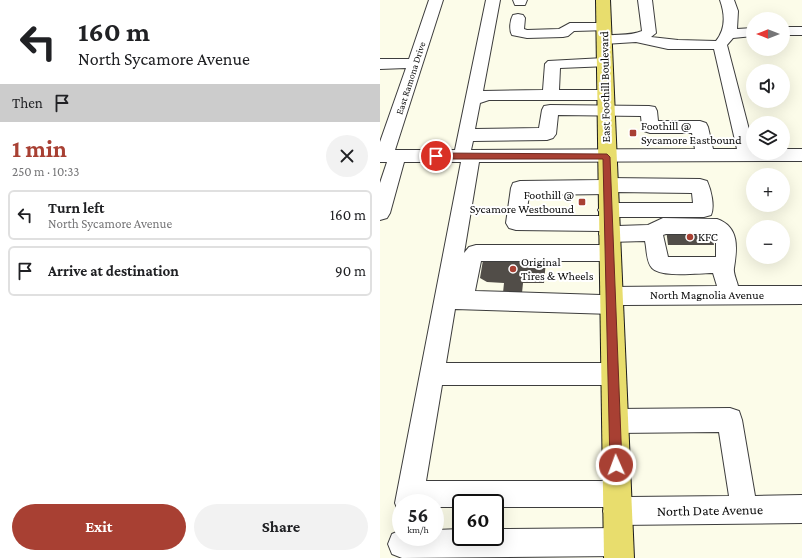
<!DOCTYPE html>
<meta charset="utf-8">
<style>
body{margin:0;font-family:"Crimson Pro",serif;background:#f2f2f2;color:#202124;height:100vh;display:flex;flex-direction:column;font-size:15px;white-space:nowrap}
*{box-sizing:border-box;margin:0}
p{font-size:13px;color:#757577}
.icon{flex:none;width:22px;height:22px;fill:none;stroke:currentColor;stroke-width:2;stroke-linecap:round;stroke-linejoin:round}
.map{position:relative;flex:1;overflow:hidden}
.drawer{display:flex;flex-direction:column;background:#fff;width:380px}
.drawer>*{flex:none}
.banner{background:#fff;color:#202124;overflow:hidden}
.needle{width:26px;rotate:270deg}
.tools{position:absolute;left:366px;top:12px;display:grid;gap:8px}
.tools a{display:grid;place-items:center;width:44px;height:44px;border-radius:50%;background:#fff;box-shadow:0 4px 16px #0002;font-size:20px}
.speed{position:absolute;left:12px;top:494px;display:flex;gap:8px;font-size:20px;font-weight:700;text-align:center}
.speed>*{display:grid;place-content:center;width:52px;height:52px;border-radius:50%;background:#fff;box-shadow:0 4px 16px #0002;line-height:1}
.speed small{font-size:10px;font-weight:400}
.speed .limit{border:2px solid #111;border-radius:6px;background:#fff;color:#111}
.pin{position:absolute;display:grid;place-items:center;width:34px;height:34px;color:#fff;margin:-17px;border:2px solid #fff;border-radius:50%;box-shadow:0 1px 4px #0007}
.me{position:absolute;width:44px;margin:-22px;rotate:358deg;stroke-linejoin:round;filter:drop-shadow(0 0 3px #0008)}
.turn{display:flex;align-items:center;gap:14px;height:84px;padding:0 12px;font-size:18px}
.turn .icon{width:52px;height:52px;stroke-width:2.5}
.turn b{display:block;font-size:28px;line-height:34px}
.then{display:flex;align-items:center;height:38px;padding:0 12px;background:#0003;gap:8px;font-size:15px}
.round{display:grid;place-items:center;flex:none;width:42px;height:42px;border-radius:21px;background:#f2f2f2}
.overview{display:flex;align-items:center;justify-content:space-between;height:68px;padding:0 12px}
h1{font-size:24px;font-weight:700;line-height:30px;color:#a84033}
.button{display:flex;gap:8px;margin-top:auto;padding:8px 12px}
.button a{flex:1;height:46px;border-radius:24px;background:#a84033;color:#fff;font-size:16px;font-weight:700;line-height:46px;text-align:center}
.button a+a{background:#f2f2f2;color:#202124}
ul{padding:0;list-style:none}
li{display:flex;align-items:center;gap:12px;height:50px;margin:0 8px 6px;padding:0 4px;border:2px solid #e0e0e0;border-radius:6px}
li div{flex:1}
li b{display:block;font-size:15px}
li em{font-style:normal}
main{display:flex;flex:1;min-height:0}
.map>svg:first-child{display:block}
</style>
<main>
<section class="drawer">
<div class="banner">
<div class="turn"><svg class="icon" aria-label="left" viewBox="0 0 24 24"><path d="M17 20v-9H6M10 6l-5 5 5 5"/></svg><div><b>160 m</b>North Sycamore Avenue</div></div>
<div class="then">Then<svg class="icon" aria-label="arrive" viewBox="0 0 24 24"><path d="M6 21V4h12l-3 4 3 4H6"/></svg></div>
</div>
<div class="overview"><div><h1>1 min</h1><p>250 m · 10:33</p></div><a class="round"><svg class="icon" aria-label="close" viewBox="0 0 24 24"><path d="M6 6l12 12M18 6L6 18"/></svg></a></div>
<ul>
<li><svg class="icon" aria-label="left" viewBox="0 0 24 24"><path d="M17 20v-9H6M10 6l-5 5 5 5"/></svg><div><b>Turn left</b><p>North Sycamore Avenue</p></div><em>160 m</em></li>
<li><svg class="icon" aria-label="arrive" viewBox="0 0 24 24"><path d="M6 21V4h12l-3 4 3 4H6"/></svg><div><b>Arrive at destination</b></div><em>90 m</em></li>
</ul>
<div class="button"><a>Exit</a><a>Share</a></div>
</section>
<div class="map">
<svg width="422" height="558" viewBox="0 0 422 558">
<rect width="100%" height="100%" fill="#fcfce9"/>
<path fill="#514d48" d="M286,229h45l3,16h-46z
M103,260h63l-2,23h-21l-1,10h-19l1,-10 -17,-1 -7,-4z"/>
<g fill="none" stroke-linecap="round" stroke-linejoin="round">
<defs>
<path id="minor" d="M49,0h14l-48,150h60l31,-150h14l-17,91 60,-1 2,-26 3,-3 56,-3 5,2 3,3 -3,3 -49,2 -1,22h46l6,1 2,4 -2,4 -6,1h-116l-9,3 -5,26 64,-1 3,-18 2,-4 6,-1 99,1 6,1 2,4 1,10h42l6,2 2,4 5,22h24l-23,-100h-46l-32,-7 -32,2 -5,-1 -2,-3 2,-3c14,-4 29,0 43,-6l-4,-31h14l4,33 -5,4 27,3 38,1c10,-12 9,-27 4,-41h14l4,11 -1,18 16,-1v8l-20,2 -6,7 26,100v8h30v-4h19v12l-323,1 -15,91 5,-6 7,-2h134l7,2 3,6 -3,6 -7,2h-129l-6,30 126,4 2,-5 8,-3 106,-1 -4,-13c-13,0 -52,5 -61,-5 -6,-6 -5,-19 -7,-27l-36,1 -7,-3 -3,-5 1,-3 -84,-1 -7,-2 -3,-5 5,-35 2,-5 7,-2 81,-1 7,-2 92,1 7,2c4,9 8,25 4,34l-7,2h-93l5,2 3,5 -1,2 30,-1 15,-7 54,1c23,8 20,30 17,49 -1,5 3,13 4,18h64v18l-179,1 -3,7 -8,2 -157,-5 -9,54h168l8,3 4,8 -4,8 -8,3h-172l-16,96h191l10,3 3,10 -1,3 100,-1 -10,-64 -104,1 -9,-3 -3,-9 3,-9 9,-3 115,-1 9,3 3,9 13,76 47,-1v28l-185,2 -10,-4 -4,-10 2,-4h-110v-4h-34v4h-26v-4h-34v10h-2l-4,-10 66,-341h-57l-14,51 -3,5 -7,2v-37l7,-21h-7v-20l26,-74 -26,1v-10h29zM178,115l83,1 1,11 2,4 6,2h42l3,16 -224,1 2,-9 74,-1 6,-2 3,-4zM235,192l77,1 1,10h-85l-7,2 -3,5 3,5 5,1h-80l3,-21 79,-1zM286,234h47l3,6v17h-48l-5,-22z
M133,0h14l-2,5h-10z
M138,14l5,1 2,3 -1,11 3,1 32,-1 11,-6h34l5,1 2,3 -2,3 -35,1 -6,5 -5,1 -36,1 -15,-3c-3,-5 -2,-15 1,-20z
M403,27h19v8h-19z
M238,528l10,4 4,10 -4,10 -10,4 -216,2 -10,-4 -4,-10 4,-10 9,-4v7h34v-7l26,-1v8h34v-8z"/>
<path id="major" d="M216,0h14l24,558h-30z"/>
</defs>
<use href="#minor" stroke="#3d3d3d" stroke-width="2"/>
<use href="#major" stroke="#1b1b1b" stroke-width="2"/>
<use href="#minor" fill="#fff" fill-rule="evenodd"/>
<use href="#major" fill="#e8dd6d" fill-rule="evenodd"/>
</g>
<path fill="#a84033" stroke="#6d2a21" d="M56,153l171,1 3,3 12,308 -2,4 -4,1 -4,-1 -2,-4 -7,-306h-167l-4,-3z"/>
<g fill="#a84033" stroke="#fff" stroke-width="1.5">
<rect x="249" y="129" width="8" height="8" rx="2"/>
<rect x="198" y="198" width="8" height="8" rx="2"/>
<circle cx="310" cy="237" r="4"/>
<circle cx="133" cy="269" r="4"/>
</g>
<g text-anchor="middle" stroke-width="4" stroke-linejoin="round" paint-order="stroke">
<g font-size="10" fill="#0a0a0a" stroke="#fff">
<text transform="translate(30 78) rotate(-72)" y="4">East Ramona Drive</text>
</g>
<g font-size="12" fill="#0a0a0a" stroke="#fff">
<text transform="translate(225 87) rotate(-91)" y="4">East Foothill Boulevard</text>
<text x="327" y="299">North Magnolia Avenue</text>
</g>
<g font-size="12" fill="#0a0a0a" stroke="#fff" text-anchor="start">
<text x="261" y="130">Foothill @<tspan x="261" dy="14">Sycamore Eastbound</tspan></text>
<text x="194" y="199" text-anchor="end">Foothill @<tspan x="194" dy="14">Sycamore Westbound</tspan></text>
<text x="318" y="241">KFC</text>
<text x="141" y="266">Original<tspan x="141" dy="14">Tires &amp; Wheels</tspan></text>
</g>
<g font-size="14" fill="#0a0a0a" stroke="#fff">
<text transform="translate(330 510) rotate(-1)" y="5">North Date Avenue</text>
</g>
</g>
</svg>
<div class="tools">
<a><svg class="needle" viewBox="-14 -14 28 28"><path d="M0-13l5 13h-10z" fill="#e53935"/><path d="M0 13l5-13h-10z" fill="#757577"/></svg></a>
<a><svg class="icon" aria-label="sound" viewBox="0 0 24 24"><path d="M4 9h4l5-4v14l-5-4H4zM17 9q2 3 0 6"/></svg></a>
<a><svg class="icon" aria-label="layers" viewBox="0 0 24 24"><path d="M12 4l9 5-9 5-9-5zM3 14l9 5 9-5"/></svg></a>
<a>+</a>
<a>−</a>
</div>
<div class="speed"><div>56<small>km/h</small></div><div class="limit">60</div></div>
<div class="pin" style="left:56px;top:156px;background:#d93025"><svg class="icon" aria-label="arrive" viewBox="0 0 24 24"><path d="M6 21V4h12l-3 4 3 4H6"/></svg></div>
<svg class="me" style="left:236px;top:465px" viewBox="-20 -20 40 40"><circle r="17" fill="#a84033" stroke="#fff" stroke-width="3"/><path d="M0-11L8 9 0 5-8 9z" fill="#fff"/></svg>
</div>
</main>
